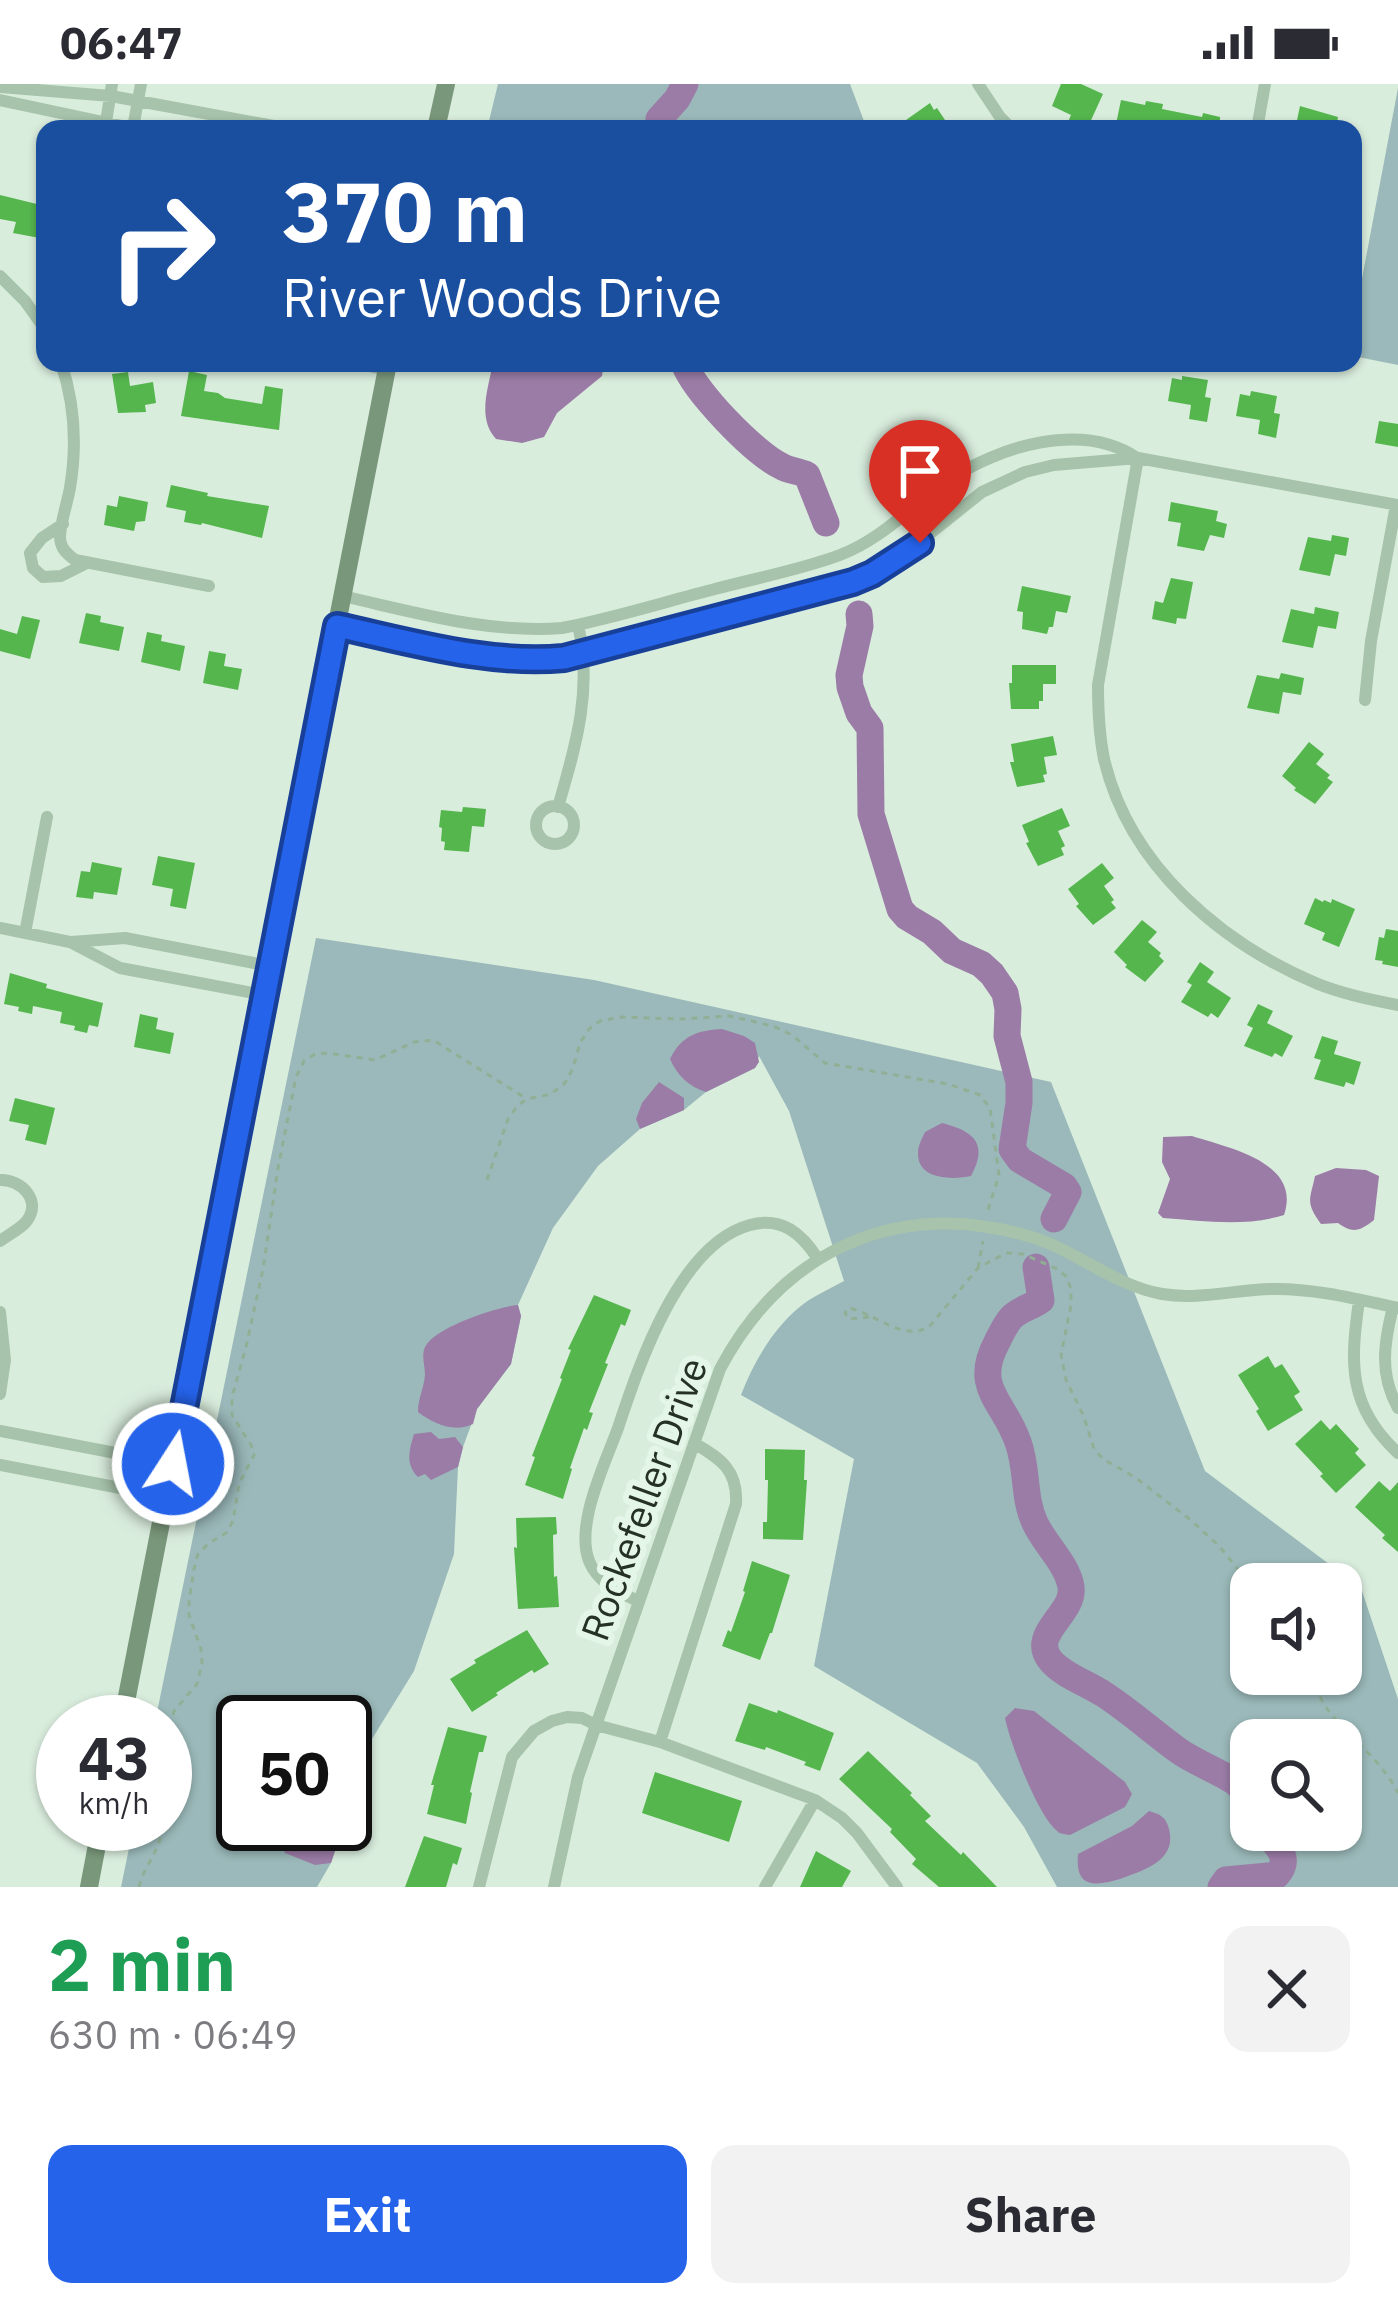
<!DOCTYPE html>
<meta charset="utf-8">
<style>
body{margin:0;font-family:"IBM Plex Sans",sans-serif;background:#f2f2f3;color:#2b2b33;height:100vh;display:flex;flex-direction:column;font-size:45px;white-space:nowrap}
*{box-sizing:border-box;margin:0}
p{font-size:39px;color:#7c7c81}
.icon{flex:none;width:66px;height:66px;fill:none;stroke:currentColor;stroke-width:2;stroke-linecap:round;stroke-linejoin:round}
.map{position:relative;height:1803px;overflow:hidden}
.sheet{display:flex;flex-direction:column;background:#fff;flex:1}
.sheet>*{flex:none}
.top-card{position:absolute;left:36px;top:36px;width:1326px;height:252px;border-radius:24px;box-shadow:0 3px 9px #0004;background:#1a4fa0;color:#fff;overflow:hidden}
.tools{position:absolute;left:1230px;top:1479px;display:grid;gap:24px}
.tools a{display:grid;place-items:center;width:132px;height:132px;border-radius:24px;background:#fff;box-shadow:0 3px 9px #0004;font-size:60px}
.speed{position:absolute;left:36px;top:1611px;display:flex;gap:24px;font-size:60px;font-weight:700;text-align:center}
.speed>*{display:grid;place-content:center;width:156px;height:156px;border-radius:50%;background:#fff;box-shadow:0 3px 9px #0004;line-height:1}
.speed small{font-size:30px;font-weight:400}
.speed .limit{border:6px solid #111;border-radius:18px;background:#fff;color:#111}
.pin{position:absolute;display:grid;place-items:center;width:102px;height:102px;color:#fff;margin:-123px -51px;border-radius:50% 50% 50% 0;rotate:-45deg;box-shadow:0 0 12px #0007}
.pin .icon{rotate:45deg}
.me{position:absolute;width:132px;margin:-66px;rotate:11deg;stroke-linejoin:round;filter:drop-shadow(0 0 9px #0008)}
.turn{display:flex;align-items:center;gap:42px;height:252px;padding:0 48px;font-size:54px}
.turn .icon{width:156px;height:156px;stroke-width:2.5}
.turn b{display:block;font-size:84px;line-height:102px}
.round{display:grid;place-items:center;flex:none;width:126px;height:126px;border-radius:24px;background:#f2f2f3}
.head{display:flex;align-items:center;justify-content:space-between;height:204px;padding:0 48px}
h1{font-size:72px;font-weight:700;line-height:90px;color:#1e9e55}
.button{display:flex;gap:24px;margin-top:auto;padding:24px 48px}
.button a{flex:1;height:138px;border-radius:24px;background:#2563eb;color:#fff;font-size:48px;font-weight:700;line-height:138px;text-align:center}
.button a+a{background:#f2f2f3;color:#2b2b33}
.status{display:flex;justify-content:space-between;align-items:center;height:84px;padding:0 60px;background:#fff;direction:ltr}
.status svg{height:33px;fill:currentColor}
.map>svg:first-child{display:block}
</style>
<div class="status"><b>06:47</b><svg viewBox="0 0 49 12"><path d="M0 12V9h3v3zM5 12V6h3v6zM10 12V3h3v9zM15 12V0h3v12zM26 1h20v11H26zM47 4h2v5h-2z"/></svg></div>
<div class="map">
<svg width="1398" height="1803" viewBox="0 0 1398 1803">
<rect width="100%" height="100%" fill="#d9eddd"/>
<path fill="#9bb9ba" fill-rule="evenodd" d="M498,0h352l17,45h-380z
M1398,4v277l-45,-9v-30z
M316,854l278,42 457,102 154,389 156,117 37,111v188h-341l-33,-60 -47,-64 -163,-97 40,-207 -113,-64c13,-34 36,-74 68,-95 11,-7 24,-13 35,-19l-55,-170 -30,-55 -4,12 -49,24 -22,18 -44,19 -42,37 -45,62 -35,77 3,11 -10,48 -34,45 -14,38 -5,20 -4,87 -40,117 -60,97v20l-9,32v-98h-102v102h101l-13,39 -14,24h-196l13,-63h31v-102h-10zM1251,1500h90v90h-90zM1251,1656h90v90h-90z"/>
<path fill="#9b7ca6" d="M493,279h111l-2,13 -45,37 -13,24 -22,6 -26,-4c-19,-21 -8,-50 -3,-76z
M722,945l22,7 11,7 4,19 -4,6 -49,24c-17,-5 -29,-17 -36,-33 11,-23 28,-29 52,-30z
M659,998l25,16v12l-44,19 -4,-10 6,-16z
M942,1039c31,8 47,20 29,53 -18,4 -54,4 -53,-23 0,-8 4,-14 7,-21z
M1192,1052c37,12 110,26 92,79 -39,12 -80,6 -121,3l-5,-5 12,-34 -8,-17 1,-25z
M1336,1084l30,2 13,6 -5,44c-14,11 -21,14 -36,3l-17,1c-16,-22 -11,-24 -6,-48z
M518,1221l3,11 -10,48 -34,45 -4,15c-19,9 -39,0 -55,-12 0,-14 6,-24 7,-37 0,-10 -4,-19 0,-28 10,-20 72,-40 93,-42z
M431,1348l8,7 16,-2 8,10 -5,20 -27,13 -6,-6 -7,3c-13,-13 -9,-27 -4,-43z
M1015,1624l19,3 91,71 7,12 -7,13 -55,28c-11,-2 -9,0 -17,-8 -17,-18 -43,-84 -48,-109z
M1149,1727c11,3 17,6 20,18 8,32 -25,41 -49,50 -27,8 -45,8 -42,-25l54,-28z
M287,1740h57l-13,39 -16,2 -30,-12 -3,-7z"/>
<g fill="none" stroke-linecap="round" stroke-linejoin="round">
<path stroke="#9b7ca6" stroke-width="27" d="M659,45v-10l18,-20 8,-15
M684,279c10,28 70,90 97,103 8,5 18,5 26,9l19,48
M859,530l1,12 -11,49 1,12 9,26 11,15 1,86 29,95 7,8 25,15 20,19 29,13 11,10 13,19 3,16 -1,27 12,46v21l-7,46 8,11 44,26 4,6 -14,27
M1036,1183l5,33c-9,7 -22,9 -30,18 -6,7 -10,16 -14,24 -25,46 7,59 21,100 10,27 5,56 17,81 10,22 32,40 36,64 4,27 -43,47 -20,74 13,15 38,23 54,34 26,17 49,38 74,56 17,12 38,19 56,31l7,7 9,18
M1221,1803l5,-7 51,-5c16,-18 -2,-31 -14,-45"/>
</g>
<path fill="#55b64e" d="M1061,0h20l22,10 -16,35 -19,-7 3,-7 -19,-9z
M1121,16l24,5 1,-4 17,3 -1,5 40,8 1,-4 17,4v4l12,2 -1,6h-116z
M930,19l4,7 3,-2 14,21h-39l-6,-9z
M1300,22l38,11 -2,12h-32v-3l-8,-1z
M0,111l45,11v33l-32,-6 3,-11 -16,-3z
M189,287l18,4 -3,16 14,2 7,5 37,6 3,-18 18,3 -4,41 -98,-14z
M128,288l2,14 23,-4 3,21 -11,2 1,7 -28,1 -6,-39z
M1182,292l26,4 -3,17 6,1 -4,24 -18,-3 2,-14 -23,-4 4,-23 10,2z
M1251,307l26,5 -3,17 6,1 -4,24 -18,-4 2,-14 -24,-4 4,-22 10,2z
M1379,337l19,3v23l-23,-4z
M171,401l37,8 -1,3 62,10 -7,32 -60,-15 -1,2 -17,-3 2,-11 -20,-4z
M119,412l29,6 -3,19 -9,1 -2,9 -30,-6 3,-20 10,2z
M1171,418l47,9 -2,10 11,3 -3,14 -14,-3 -6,16 -27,-5 4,-23 -13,-2z
M1332,451l17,3 -3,18 -11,-2 -5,22 -31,-6 9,-33 23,4z
M1171,494l22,4 -7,37 -9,-1 -1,6 -24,-5 3,-18 8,2z
M1022,502l49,10 -4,17 -11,-2 -3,16h-4l-2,7 -25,-5 1,-17 -6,-1z
M1315,523l24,5 -3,17 -18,-3 -5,22 -31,-6 9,-33 23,5z
M86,529l15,3 -1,6 24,5 -5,24 -40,-8z
M22,532l18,4 -10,39 -30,-8v-22l17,5z
M147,548l15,3 -1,6 24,5 -5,25 -39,-9z
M209,567l17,3 -2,12 18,3 -4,21 -35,-7z
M1012,581h44v19h-13v17h-4v8h-28l-2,-26h3z
M1281,589l23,5 -3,17 -18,-3 -4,22 -32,-6 10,-33 22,4z
M1053,652l4,19 -13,2 3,17 -4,1 2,7 -28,5 -7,-25h4l-3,-18z
M1309,658l15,12 -8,10 14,11 -3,3 6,4 -18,22 -21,-14 2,-2 -14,-12z
M463,723l23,2 -2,18 -12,-1 -3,26 -25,-2 1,-8 -4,-1 1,-13 -3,-1 2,-17 21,2z
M1062,724l8,18 -12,5 7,15 -4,2 3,7 -26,11 -12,-23 3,-1 -7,-17z
M158,772l37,7 -9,46 -16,-3 3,-17 -21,-4z
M92,778l30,6 -5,27 -23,-3 -1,7 -17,-2 5,-26 9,1z
M1102,779l12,15 -10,8 10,14 -3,2 5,6 -23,17 -17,-19 3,-2 -11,-15z
M1315,814l8,4 1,-2 7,3 1,-4 23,10 -16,38 -17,-7 3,-7 -21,-9z
M1142,836l15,12 -9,10 13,11 -2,3 5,5 -19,21 -20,-15 2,-2 -13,-13z
M1386,845l12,2v36l-16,-3 1,-3 -8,-1 4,-23 5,1z
M1200,878l14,10 -7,10 24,16 -13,20 -7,-5 -3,4 -27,-15 11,-17 -5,-3z
M10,889l37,11 -1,4 57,15 -5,24 -9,-2 -2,8 -13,-3 1,-4 -15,-3 2,-11 -29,-6 -1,8 -14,-3 1,-4 -15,-3z
M1258,920l15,7 -6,12 26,13 -11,21 -7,-4 -3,4 -28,-11 9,-18 -6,-3z
M140,930l18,4 -2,11 18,4 -4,21 -36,-7z
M1322,952l16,5 -4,13 27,8 -7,23 -8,-3 -2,5 -30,-8 7,-19 -7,-2z
M15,1014l40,10 -9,37 -21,-5 4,-15 -20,-4z
M594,1211l37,15 -6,16 -4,-2 -16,39 3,1 -19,48 4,1 -6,17 -3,-2 -14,40 2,1 -9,30 -38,-14 10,-28 -3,-1 30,-77 -2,-1 11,-28 -3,-1z
M1268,1272l7,12 7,-4 18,28 -6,4 9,14 -35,21 -12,-20 3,-2 -21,-34z
M1321,1336l9,10 6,-6 23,25 -4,4 11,12 -30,28 -16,-17 3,-2 -28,-30z
M765,1365l40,1 -1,30h3l-4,60 -40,-1v-17h4l1,-42h-3z
M1379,1397l11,10 8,-9v70l-16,-14 3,-3 -30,-28z
M556,1433l1,17 -4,1 1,42 3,-1 2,31 -41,2 -4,-62 3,1 -1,-30z
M752,1477l38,14 -18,58h-2l-10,27 -38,-14 6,-16 3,2 14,-40 -2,-1z
M527,1546l22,34 -15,9 -2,-3 -36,23 2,2 -26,17 -22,-33 26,-16 -2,-3z
M749,1619l28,10 1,-3 56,23 -14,38 -16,-6 2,-3 -40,-15 -1,3 -30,-9z
M448,1643l39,9 -4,16h-4l-9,40 2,1 -6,31 -39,-10 7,-29h-3z
M868,1667l44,42 -2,2 21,21 -6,5 36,34 2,-3 34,35h-58l-27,-23 4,-5 -26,-27 2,-3 -53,-50z
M655,1688l87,29 -13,41 -87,-29z
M424,1752l38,12 -5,17 -4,-2 -7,24h-41z
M816,1767l35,20 -9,16h-42z"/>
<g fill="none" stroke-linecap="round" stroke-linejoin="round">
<path stroke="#91af95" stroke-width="3" stroke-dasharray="6 6" stroke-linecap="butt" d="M487,1096l21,-61 10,-14 9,-6 24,-5 14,-11 8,-15 7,-25 9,-14 11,-8 21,-4 59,2 49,-3 44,10 19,9 33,28 123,21 32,11 10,13 9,67 -12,38
M978,1184l5,-27
M869,1233l-20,2 -4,-6 3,-5c26,4 53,34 81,19l49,-59 28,-15 17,1 32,14 11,8 5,13v16l-10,50 5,25 18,37 10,32 9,10 33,19 56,43 28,26 31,39
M1312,1590c4,13 8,25 16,36 23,30 53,49 70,83
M165,1666l9,-39 23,-27 5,-21 -1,-14 -12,-34v-15l6,-36 3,-10 11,-11 17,-10 7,-12 6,-37 15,-29 -3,-10 -19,-30v-18l14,-50 17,-78 15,-101 18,-91 8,-16 11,-7 13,-1 47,7 39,-18 19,-2 94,59
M139,1803c5,-23 25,-39 22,-63"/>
<path stroke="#a7c3ab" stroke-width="12" d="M978,0l22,33 12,12
M0,3l111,9 179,33
M0,16l136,29
M106,38l6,-38
M133,44l8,-44
M1257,45l8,-45
M0,192l25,25 20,28
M61,279c14,41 16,83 9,125 -3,16 -9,33 -10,48 0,12 6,17 15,24l134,26
M357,279l30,7
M1138,374l-40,227c0,25 1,49 6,74 25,106 116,184 214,225 25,10 53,16 80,21
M63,440l-21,14 -12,15 3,15 10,9 18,-1 26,-13
M342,512c73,16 146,38 220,32 52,-10 102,-26 153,-39 41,-11 85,-19 125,-34 42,-16 70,-48 106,-73 50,-35 136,-62 191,-24
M337,542l173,34 25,1 50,-7 268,-72 45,-23 84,-67 43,-20 29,-7 84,-7 260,47
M1365,616l6,-59 25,-136
M536 741a19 19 0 1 1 38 0a19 19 0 1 1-38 0Z
M558,723c18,-62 35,-118 20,-182
M0,844l70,14 50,26 144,27
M25,849l22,-116
M71,858l54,-4 144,28
M0,1096c21,-1 43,21 26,42 -6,7 -18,13 -26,19
M1359,1217c-9,62 -11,106 39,152
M1393,1223c-9,36 -14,67 5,101
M0,1228l5,48 -5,34
M0,1347l173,33
M0,1381l167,32
M638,1517c-19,-9 -40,-18 -49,-40 -14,-37 16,-97 29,-133 21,-63 61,-184 132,-203 32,-9 52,9 68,34
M660,1658l76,-238c2,-34 -15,-45 -42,-61
M479,1803l33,-130 22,-26 18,-10 15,-4 15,1 14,7 64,17 155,58 27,18 15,15 40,54
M554,1803l24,-110 142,-408c63,-119 177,-171 308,-133 47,13 84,49 134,58 35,6 73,-4 109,-5 42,-1 86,10 127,19
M765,1803l50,-87"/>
<path stroke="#79977a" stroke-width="18" d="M436,45l10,-45
M122,1638l266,-1359
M89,1803l12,-63"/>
</g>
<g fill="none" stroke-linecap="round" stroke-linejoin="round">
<defs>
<path id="route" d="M173,1380l164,-838c74,16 151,39 227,32l289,-76 19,-8 48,-31"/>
</defs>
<use href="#route" stroke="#184099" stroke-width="30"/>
<use href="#route" stroke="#2563eb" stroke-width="21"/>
</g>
<g text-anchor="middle" stroke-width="12" stroke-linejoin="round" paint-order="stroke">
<g font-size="39" fill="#263126" stroke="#e4f6e8">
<text transform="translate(644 1415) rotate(-70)" y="14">Rockefeller Drive</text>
</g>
</g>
</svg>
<div class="tools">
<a><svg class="icon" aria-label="sound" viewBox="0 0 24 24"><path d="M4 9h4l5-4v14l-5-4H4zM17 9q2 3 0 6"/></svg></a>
<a><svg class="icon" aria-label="search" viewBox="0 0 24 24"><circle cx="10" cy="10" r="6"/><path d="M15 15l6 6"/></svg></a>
</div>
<div class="speed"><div>43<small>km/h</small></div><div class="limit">50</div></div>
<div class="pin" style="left:920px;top:459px;background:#d93025"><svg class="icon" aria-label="arrive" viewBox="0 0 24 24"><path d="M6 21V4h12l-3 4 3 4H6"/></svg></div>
<svg class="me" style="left:173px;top:1380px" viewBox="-20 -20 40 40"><circle r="17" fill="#2563eb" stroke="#fff" stroke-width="3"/><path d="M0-11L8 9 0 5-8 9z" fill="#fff"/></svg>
<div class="top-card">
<div class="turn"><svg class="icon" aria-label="right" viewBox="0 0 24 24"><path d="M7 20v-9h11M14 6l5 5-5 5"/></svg><div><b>370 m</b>River Woods Drive</div></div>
</div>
</div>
<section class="sheet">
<div class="head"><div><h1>2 min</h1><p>630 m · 06:49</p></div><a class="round"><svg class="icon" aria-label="close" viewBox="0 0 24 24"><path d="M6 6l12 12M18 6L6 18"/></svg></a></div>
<div class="button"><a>Exit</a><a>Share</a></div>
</section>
